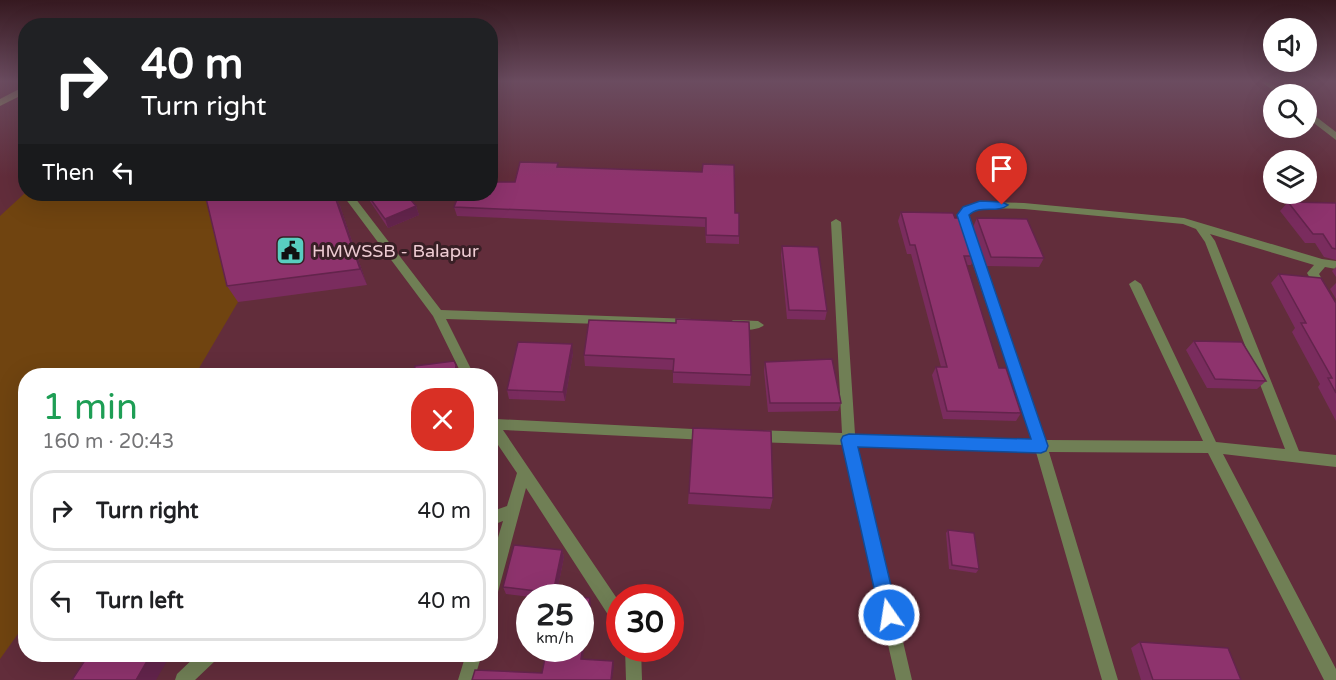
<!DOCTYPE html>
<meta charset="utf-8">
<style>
body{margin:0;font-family:"Varela Round",sans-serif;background:#f6f6f6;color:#202124;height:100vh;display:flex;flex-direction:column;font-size:22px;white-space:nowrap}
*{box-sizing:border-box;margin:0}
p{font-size:20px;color:#757577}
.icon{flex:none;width:33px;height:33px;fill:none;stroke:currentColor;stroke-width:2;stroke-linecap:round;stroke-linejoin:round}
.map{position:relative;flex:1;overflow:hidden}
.drawer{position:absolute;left:18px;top:368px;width:480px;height:294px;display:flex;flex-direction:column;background:#fff;border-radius:24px;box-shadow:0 6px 24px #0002}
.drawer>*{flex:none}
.banner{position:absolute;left:18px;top:18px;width:480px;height:183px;border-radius:24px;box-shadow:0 6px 24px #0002;background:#202124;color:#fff;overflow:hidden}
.fabs{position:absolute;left:1263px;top:18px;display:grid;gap:12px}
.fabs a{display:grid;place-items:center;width:54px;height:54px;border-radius:50%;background:#fff;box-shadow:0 6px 24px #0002;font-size:30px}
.speed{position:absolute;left:516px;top:584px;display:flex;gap:12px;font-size:30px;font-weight:700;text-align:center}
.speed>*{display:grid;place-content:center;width:78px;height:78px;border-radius:50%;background:#fff;box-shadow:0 6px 24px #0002;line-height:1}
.speed small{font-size:15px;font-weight:400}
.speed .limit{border:9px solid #d22;background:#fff;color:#111}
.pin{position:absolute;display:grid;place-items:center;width:51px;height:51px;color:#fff;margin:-62px -26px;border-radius:50% 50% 50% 0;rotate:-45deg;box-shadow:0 0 6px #0007}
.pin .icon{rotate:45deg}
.me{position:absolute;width:66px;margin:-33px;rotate:347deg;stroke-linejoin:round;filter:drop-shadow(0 0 4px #0008)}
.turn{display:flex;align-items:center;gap:21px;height:126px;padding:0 24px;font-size:27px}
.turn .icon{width:78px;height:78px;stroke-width:2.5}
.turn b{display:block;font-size:42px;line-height:51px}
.then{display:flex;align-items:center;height:57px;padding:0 24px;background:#0003;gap:12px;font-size:22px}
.round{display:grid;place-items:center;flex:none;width:63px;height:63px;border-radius:24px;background:#f6f6f6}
.overview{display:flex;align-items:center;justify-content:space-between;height:102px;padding:0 24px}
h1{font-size:36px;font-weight:600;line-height:45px;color:#1e9e55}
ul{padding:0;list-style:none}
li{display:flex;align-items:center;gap:18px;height:81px;margin:0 12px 9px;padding:0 12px;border:3px solid #e0e0e0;border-radius:24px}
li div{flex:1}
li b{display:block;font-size:22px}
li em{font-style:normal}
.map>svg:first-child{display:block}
</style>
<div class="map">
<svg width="1336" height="680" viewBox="0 0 1336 680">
<rect width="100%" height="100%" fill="#622d3b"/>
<path fill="#704410" d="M25,193l186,1 27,108 -43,73h-169l-1,249 -25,35v-443z"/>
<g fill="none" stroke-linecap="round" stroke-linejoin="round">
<path fill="#707f55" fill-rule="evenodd" d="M1261,82h9l18,12h-9z
M1306,109l30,23v8l-30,-23z
M342,194h10l89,116 251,9 6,4 -6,4 -246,-8 28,56h-12l-29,-59z
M980,202l44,1 160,15 138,41 14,2v8l-11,-2 -6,7 17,29v14l-4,-1 -25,-43 7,-8 -104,-31 5,7 84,210 37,4v12l-113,-13 113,215v11h-12l-116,-227 -159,-1 69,228h-16l-66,-228 -179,-7 55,235h-16l-53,-235 -86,-3 -5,-2 -2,-4 2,-4 5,-2 85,3 -11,-211 5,-3 5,3 14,212 177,6 -70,-208 -4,-17 5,-7zM981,208l43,1 159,15 13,5 9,13 80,207 -69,-7 -75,-158 -6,-4 -6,4 74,157 -157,-1 -74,-208 -4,-17z
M733,320l25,1 6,4c-7,7 -30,6 -37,-1z
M490,416l6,3 216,11 2,4 -2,4 -5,2 -204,-10 117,173v23l-6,-2 -88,-136 -28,104 -3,5 -5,2v-35l13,-43 -13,5v-14l17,-6 10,-33 -27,-40z
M625,648h16l1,32h-16z
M198,654h20l-2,6 -21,20h-20l2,-6z
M466,654h16l-8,26h-16z"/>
<path fill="#89a15e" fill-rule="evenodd" d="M23,87h3v6l-26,13v-7z"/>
</g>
<path fill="#7a2c5e" d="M558,168l177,45 4,23v8l-33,-1 -1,-16 -248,-11 -3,-9 61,-25z
M334,194l6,12 27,79 -129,17 -11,-16z
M365,194h41l10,12 3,9 -31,13z
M1288,202l48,1v57l-12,-3 -9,-14h-10l-25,-32z
M901,212l54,6 20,38 -4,9h-4l32,103 22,45 -5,8 -73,-2 -11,-44 4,-8h5l-30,-113h-4l-9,-33z
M977,218l67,40 -5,9 -53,-1 -13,-39z
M782,246l45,65 -2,9 -38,-1 -6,-64z
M1336,267v10l-4,-6z
M1279,274l57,28v119l-18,-34 2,-3 -28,-52 3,-4 -24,-45z
M1336,283v16l-6,-10z
M589,320l162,55 -1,11 -77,-3v-13l-88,-4 -1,-11z
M1194,341l72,40 -9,8 -50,-1 -21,-38z
M573,353l-8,48 -56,-2 -2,-9z
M765,362l76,41 -3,8 -70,1 -4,-41z
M693,428l80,70 -3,11 -82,-5z
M948,530l31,39 -3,4 -27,-4 -3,-36z
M562,550l2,7 -8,40h-25l-25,-3 -3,-7z
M1140,642l101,38h-100l-10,-32z"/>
<path fill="#63244c" d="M334,194l6,12 27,79 -7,-16z
M416,206l3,9 -31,13 -3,-9z
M572,344l1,9 -8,48 -2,-9z
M456,365l2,8v2h-3z
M562,550l2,7 -8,40h-2l-1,-4z
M590,598l1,6 -9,60 -1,-5z
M151,654h20l-15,26h-20z
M613,661l1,6 -2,13h-1z"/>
<path fill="#8e336d" stroke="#63244c" stroke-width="1.5" d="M520,162l38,1 -1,4 145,5 1,-8 31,1 1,48h4v23l-33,-1v-17l-252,-11 5,-13h31v-12h25z
M205,194h129l26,75 -133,17z
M367,194h39l10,12 -31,13z
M1288,202l48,1v46l-4,-1 -9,-14h-10z
M901,212l52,1 2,5h7l13,38h-11l35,112h7l15,45 -74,-2 -11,-44h11l-32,-122h-5z
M977,218l50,1 17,39 -53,-1z
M782,246l36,1 9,64 -38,-1z
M1279,274l42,4 15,25v90l-8,-15h4l-31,-55h5z
M676,319l73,3 2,53 -78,-3 1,-13 -90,-4 5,-35 87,3z
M1194,341l48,1 24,39 -51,-2z
M518,342l54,2 -9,48 -56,-2z
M832,359l9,44h-71l-5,-41z
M454,361l2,4 -1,10h-41l1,-9z
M693,428l78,3 2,67 -84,-5z
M948,530l26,3 5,36 -27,-4z
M514,545l48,5 -9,43 -50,-6z
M558,595l32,3 -9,61 32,2 -2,19h-139l3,-10 67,3 5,-25h33v-51h-22z
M1140,642l88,6 13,32h-88z
M89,654h62l-15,26h-64z"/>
<linearGradient id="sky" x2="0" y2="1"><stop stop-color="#361920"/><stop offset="0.46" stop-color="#6b4c60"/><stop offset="1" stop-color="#6b4c60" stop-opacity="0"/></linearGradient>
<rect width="1336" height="177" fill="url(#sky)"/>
<path fill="#1a73e8" stroke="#114b97" stroke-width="1.5" d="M980,201l22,1 6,3c-11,9 -28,-1 -39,10l79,231 -2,5 -5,2 -183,-6 40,168 -3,6 -6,3 -7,-3 -2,-6 -39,-175 2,-4 6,-2 182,5 -74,-224 6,-8z"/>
<defs>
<symbol id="civic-square" viewBox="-11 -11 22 22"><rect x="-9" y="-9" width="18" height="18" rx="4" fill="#58cec0" stroke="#381f25"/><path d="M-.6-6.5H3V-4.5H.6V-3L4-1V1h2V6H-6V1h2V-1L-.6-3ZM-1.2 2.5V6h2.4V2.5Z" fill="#111"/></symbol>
</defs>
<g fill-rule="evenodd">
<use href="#civic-square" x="274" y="234" width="33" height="33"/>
</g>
<g text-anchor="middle" stroke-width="6" stroke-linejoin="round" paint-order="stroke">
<g font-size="18" fill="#eeccd3" stroke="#381f25" text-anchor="start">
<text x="312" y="257">HMWSSB - Balapur</text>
</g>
</g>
</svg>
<div class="fabs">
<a><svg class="icon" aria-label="sound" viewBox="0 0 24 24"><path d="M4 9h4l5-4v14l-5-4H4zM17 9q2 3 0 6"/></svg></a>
<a><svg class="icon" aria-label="search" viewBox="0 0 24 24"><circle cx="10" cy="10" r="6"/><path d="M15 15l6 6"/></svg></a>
<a><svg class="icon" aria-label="layers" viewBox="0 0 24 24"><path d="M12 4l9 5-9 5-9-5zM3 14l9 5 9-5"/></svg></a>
</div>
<div class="speed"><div>25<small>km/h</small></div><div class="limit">30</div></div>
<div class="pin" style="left:1002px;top:205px;background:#d93025"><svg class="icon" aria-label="arrive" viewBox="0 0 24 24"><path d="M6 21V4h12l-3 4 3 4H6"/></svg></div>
<svg class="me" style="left:889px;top:615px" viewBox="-20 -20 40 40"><circle r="17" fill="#1a73e8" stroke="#fff" stroke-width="3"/><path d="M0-11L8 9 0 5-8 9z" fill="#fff"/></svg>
<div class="banner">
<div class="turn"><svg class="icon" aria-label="right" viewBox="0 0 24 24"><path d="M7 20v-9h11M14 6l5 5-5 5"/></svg><div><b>40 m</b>Turn right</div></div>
<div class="then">Then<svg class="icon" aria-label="left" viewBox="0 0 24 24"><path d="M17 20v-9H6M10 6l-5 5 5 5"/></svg></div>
</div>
<section class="drawer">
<div class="overview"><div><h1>1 min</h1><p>160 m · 20:43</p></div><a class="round" style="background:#d93025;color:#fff"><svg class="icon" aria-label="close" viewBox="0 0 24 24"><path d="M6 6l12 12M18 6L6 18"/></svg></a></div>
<ul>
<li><svg class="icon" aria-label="right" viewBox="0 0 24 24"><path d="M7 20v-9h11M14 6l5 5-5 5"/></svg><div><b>Turn right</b></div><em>40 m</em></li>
<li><svg class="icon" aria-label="left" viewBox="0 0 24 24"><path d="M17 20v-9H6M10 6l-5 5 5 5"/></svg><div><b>Turn left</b></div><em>40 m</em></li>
</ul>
</section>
</div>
